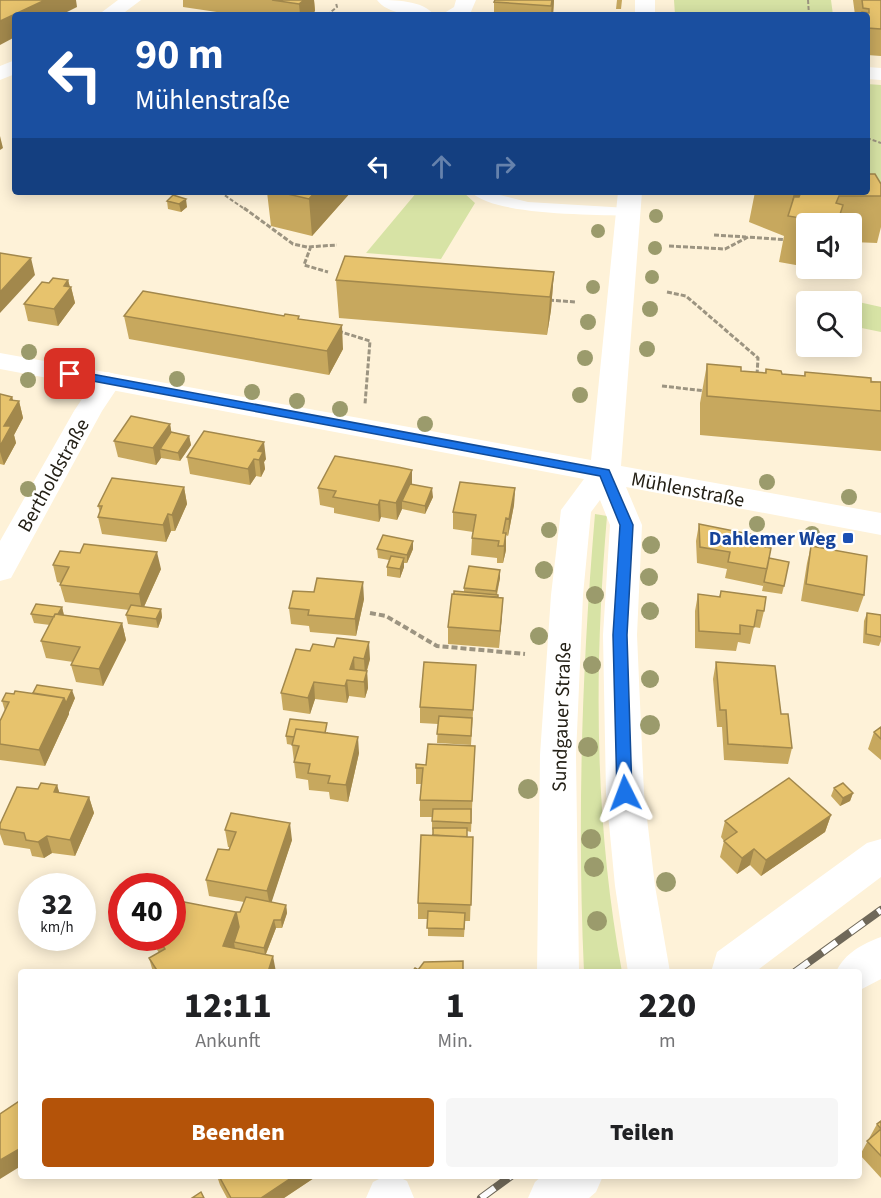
<!DOCTYPE html>
<html lang="de">
<meta charset="utf-8">
<style>
body{margin:0;font-family:"Source Sans 3",sans-serif;background:#f6f6f6;color:#202124;height:100vh;display:flex;flex-direction:column;font-size:22px;white-space:nowrap}
*{box-sizing:border-box;margin:0}
p{font-size:20px;color:#757577}
.icon{flex:none;width:33px;height:33px;fill:none;stroke:currentColor;stroke-width:2;stroke-linecap:round;stroke-linejoin:round}
.map{position:relative;flex:1;overflow:hidden}
.side{position:absolute;left:18px;top:969px;width:844px;height:210px;display:flex;flex-direction:column;background:#fff;border-radius:6px;box-shadow:0 3px 15px #0003}
.side>*{flex:none}
.guide{position:absolute;left:12px;top:12px;width:858px;height:183px;border-radius:6px;box-shadow:0 3px 15px #0003;background:#1a4fa0;color:#fff;overflow:hidden}
.buttons{position:absolute;left:796px;top:213px;display:grid;gap:12px}
.buttons a{display:grid;place-items:center;width:66px;height:66px;border-radius:6px;background:#fff;box-shadow:0 3px 15px #0003;font-size:30px}
.speed{position:absolute;left:18px;top:873px;display:flex;gap:12px;font-size:30px;font-weight:700;text-align:center}
.speed>*{display:grid;place-content:center;width:78px;height:78px;border-radius:50%;background:#fff;box-shadow:0 3px 15px #0003;line-height:1}
.speed small{font-size:15px;font-weight:400}
.speed .limit{border:9px solid #d22;background:#fff;color:#111}
.pin{position:absolute;display:grid;place-items:center;width:51px;height:51px;color:#fff;margin:-26px;border-radius:12px;box-shadow:0 3px 9px #0006}
.me{position:absolute;width:66px;margin:-33px;rotate:357deg;stroke-linejoin:round;filter:drop-shadow(0 0 4px #0008)}
.turn{display:flex;align-items:center;gap:21px;height:126px;padding:0 24px;font-size:27px}
.turn .icon{width:78px;height:78px;stroke-width:2.5}
.turn b{display:block;font-size:42px;line-height:51px}
.lanes{display:flex;align-items:center;height:57px;padding:0 24px;background:#0003;justify-content:center;gap:30px;direction:ltr}
.lanes .off{opacity:.35}
.eta{display:flex;justify-content:space-evenly;align-items:center;height:102px;text-align:center}
.eta b{font-size:36px;font-weight:800;line-height:42px}
.action{display:flex;gap:12px;margin-top:auto;padding:12px 24px}
.action a{flex:1;height:69px;border-radius:6px;background:#b45309;color:#fff;font-size:24px;font-weight:800;line-height:69px;text-align:center}
.action a+a{background:#f6f6f6;color:#202124}
.map>svg:first-child{display:block}
</style>
<div class="map">
<svg width="881" height="1198" viewBox="0 0 881 1198">
<rect width="100%" height="100%" fill="#fef2d8"/>
<path fill="#d7e3a5" d="M674,0h157l2,15h-158z
M867,84l14,1v108l-14,-1z
M417,192h46l12,11 -34,56 -75,-6z
M854,301l27,6v25l-29,-6z
M595,514l12,2c-13,153 -13,305 15,456h-38c-7,-153 -2,-306 11,-458z"/>
<g fill="none" stroke-linecap="round" stroke-linejoin="round">
<path stroke="#9c9481" stroke-width="2" stroke-dasharray="4 2" stroke-linecap="butt" d="M808,0l1,15
M327,15l10,-8 -1,-4
M867,138l14,5
M220,192l26,18"/>
<path stroke="#9c9481" stroke-width="3" stroke-dasharray="5 2" stroke-linecap="butt" d="M244,208l49,36 14,3 30,-2
M714,235l32,2
M311,246l-7,19 24,7
M669,246l56,3 23,-12 40,3
M667,292l19,4 72,62 -1,17
M549,300l26,2
M338,331l32,10 -5,63
M662,386l44,5"/>
<path stroke="#9c9481" stroke-width="4" stroke-dasharray="6 3" stroke-linecap="butt" d="M370,613l16,3 51,30 88,8"/>
<path fill="#fff" fill-rule="evenodd" d="M471,192h16l41,10 100,6 6,4 -6,4c-35,-2 -133,0 -157,-24z"/>
<path fill="#fff" fill-rule="evenodd" d="M118,0h23l-20,15h-23z
M377,0c17,0 46,0 57,15 -17,0 -45,1 -57,-15z
M456,0h20l-6,14 -29,1 13,-8z
M15,60v14l-15,6v-14z
M867,67l14,1v12l-14,-1z
M108,372l10,3 4,6 -20,30 -91,167 -11,3v-40l74,-130 24,-36z
M881,839v38l-126,95h-44l6,-20 150,-109z
M385,1176h12l10,5 7,17h-48l7,-16z"/>
<path fill="#fff" fill-rule="evenodd" d="M635,0h20v15h-20z
M618,192h24l-21,274 260,47v22l-255,-48 16,38 -5,110 7,158 11,93 15,86h-42l-13,-86 -9,-93 -3,-158 7,-110 -10,-25 -9,12 -8,83 -7,160 3,217h-42l3,-217 11,-160 10,-85 23,-31 -584,-110v-16l591,107z"/>
<path fill="#fff" fill-rule="evenodd" d="M881,937v42l-21,11v-18h-24c9,-19 26,-28 45,-35z
M542,1176h61l-7,16 -7,6h-61l7,-16z"/>
<defs>
<path id="rail" d="M795,972l86,-62
M481,1198l30,-22"/>
</defs>
<use href="#rail" stroke="#6f6859" stroke-width="8"/>
<use href="#rail" stroke="#fff" stroke-width="6" stroke-dasharray="17" stroke-linecap="butt"/>
</g>
<g fill="#9b9b6c">
<circle cx="656" cy="216" r="7"/>
<circle cx="598" cy="231" r="7"/>
<circle cx="655" cy="248" r="7"/>
<circle cx="652" cy="277" r="7"/>
<circle cx="593" cy="287" r="7"/>
<circle cx="650" cy="309" r="8"/>
<circle cx="588" cy="322" r="8"/>
<circle cx="647" cy="349" r="8"/>
<circle cx="29" cy="352" r="8"/>
<circle cx="585" cy="358" r="8"/>
<circle cx="177" cy="379" r="8"/>
<circle cx="28" cy="380" r="8"/>
<circle cx="252" cy="392" r="8"/>
<circle cx="580" cy="395" r="8"/>
<circle cx="297" cy="401" r="8"/>
<circle cx="340" cy="409" r="8"/>
<circle cx="425" cy="424" r="8"/>
<circle cx="767" cy="482" r="8"/>
<circle cx="28" cy="489" r="8"/>
<circle cx="849" cy="497" r="8"/>
<circle cx="757" cy="524" r="8"/>
<circle cx="549" cy="530" r="8"/>
<circle cx="812" cy="534" r="8"/>
<circle cx="651" cy="545" r="9"/>
<circle cx="544" cy="570" r="9"/>
<circle cx="649" cy="577" r="9"/>
<circle cx="595" cy="595" r="9"/>
<circle cx="650" cy="611" r="9"/>
<circle cx="539" cy="636" r="9"/>
<circle cx="592" cy="665" r="9"/>
<circle cx="650" cy="679" r="9"/>
<circle cx="650" cy="725" r="10"/>
<circle cx="588" cy="747" r="10"/>
<circle cx="528" cy="789" r="10"/>
<circle cx="591" cy="839" r="10"/>
<circle cx="594" cy="867" r="10"/>
<circle cx="666" cy="882" r="10"/>
<circle cx="597" cy="921" r="10"/>
</g>
<path fill="#c7a85e" d="M183,0h131l1,11 -4,4h-74l-54,-8z
M554,0l-1,15h-59v-13z
M617,0h5l-1,9h-5z
M853,0h28v56l-14,-1v-40h-12z
M881,184v43l-4,16 -25,-1v-18h-45v43l-28,-5 5,-26 -35,-14 6,-30h112z
M267,192h84l-39,44 -41,-10z
M526,192h31v2z
M173,195l14,12 -6,5 -13,-3 -1,-8z
M813,268h14l-1,3z
M554,272l-3,38 -4,25 -208,-17 -3,-38z
M68,280l2,7h1l4,16 -17,23 -30,-5 -4,-17 25,-21z
M124,316l176,3 43,30 -14,26 -200,-36z
M707,364l34,7 24,2 1,-4 16,5 22,2 1,-4 76,10v69l-181,-16v-32z
M0,394l12,3 1,3 6,1 4,17 -9,17 2,8 -12,22 -4,-1z
M170,424l1,8 18,4 2,9 -11,16 -19,-3 -5,7 -38,-8 -4,-16z
M187,457l79,2 -2,3 1,7 -4,8 -5,-1 -6,9 -60,-11z
M412,470v14l21,13 -8,17 -23,-5 -5,11 -16,-3 -2,5 -45,-9v-5l-14,-3 -2,-17z
M184,487l3,17 -12,27h-4l-5,11 -64,-8 -4,-17 2,-5 -2,-6z
M515,488l-1,17 -6,31 -2,-1v15l-3,13h-6v-5l-26,-3 1,-17 1,-6 -20,-3v-17z
M699,524l70,34 15,28 -2,8 -20,-3 2,-9 -1,4 -38,-8 2,-9 -30,-6 -1,-22z
M811,546l53,49 -6,17 -57,-11 6,-38z
M377,549h36l-6,14h-3v4l-4,11 -13,-2v-9l2,-7 -11,-2z
M53,565l108,4 -17,38 17,2 1,8 -4,11 -30,-4 -2,-9 3,-5 -64,-8 -5,-17 1,-2 -4,-1z
M500,570v8l-3,17 5,19 -3,34 -51,-4v-17l16,-35v-4z
M721,591l43,20 -4,17 -6,-1 -4,17 -12,-2 -2,9 -41,-3v-37l3,-17 21,3z
M364,599l-8,37 -46,-4 -1,-6 -18,-2 -2,-16z
M62,607l2,8 58,8 4,17 -23,46 -27,-4 -5,-17 2,-3 -27,-4 -5,-17 9,-16 -16,-2 -3,-9z
M867,613l14,2v26l-2,5 -16,-3 1,-22z
M296,649l74,10 -3,12 1,17 -3,10 -16,-2 -2,7 -32,-4 -5,15 -27,-4 -2,-17z
M716,662l76,86 -4,16 -64,-4 -2,-33h-5l-4,-48z
M476,665l-5,80 -34,-2 1,-19 -18,-1v-16z
M14,694l61,4 -6,14v2l-24,52 -45,-6v-39l5,-10 -3,-10z
M881,727v33l-13,-11 6,-17z
M328,732v1l31,20 -11,49 -18,-3 -1,-7 -20,-2 -1,-10 -12,-2 -4,-33 -5,-1 -1,-8z
M474,763l-3,69 -4,-1v6h6l-3,84h-5l-1,16 -36,-1v-17h-10v-16l15,-68v-5l-1,-1v-12h-12v-17l1,-16h-5v-16l10,-3z
M57,785l2,8 30,4 5,16 -19,43 -23,-3 -8,5 -12,-2 -2,-7 -26,-4 -4,-11v-10l38,-35z
M834,788l19,5 -3,8 -10,5 -9,-10z
M831,815l-6,17 -64,44 -11,-11 -13,9 -17,-17 4,-16 -3,-4 4,-16z
M225,830l67,10 -21,62 15,3 1,8 -5,15h-6l-10,26 10,18h-123l-4,-14 10,-5 -6,-10 -2,-5h21l63,-26h5l4,-10 -35,-6 -3,-16 23,-30 1,-3h-2z
M881,1121v57l-21,-23 17,-31z
M217,1176h100l-33,22h-57l-7,-13z"/>
<path fill="#a2884c" d="M45,0h31l1,7 -16,8h-46v22l-15,8v-24z
M304,0h10l1,11 -4,4h-11l-1,-11z
M552,0h2l-1,15h-2z
M0,136l3,12 -3,2z
M315,192h36l-39,44 -3,-37z
M794,192h8l-13,24z
M186,199l1,8 -6,5 -2,-8z
M31,258l4,17 -35,38v-21z
M554,272l-3,38 -4,25 3,-38z
M68,280l2,8 1,-1 4,16 -17,23 -4,-17 10,-23z
M342,325l1,24 -14,26 -2,-24z
M12,397l3,10 4,-6 4,17 -9,17 2,8 -12,22 -4,-13v-6l10,-46z
M170,424l3,17 -13,8 1,9 -5,7 -3,-17z
M189,436l2,9 -11,16 -2,-8z
M264,442l2,17 -2,3 1,7 -4,8 -3,-26z
M254,459l2,17 -6,9 -2,-16z
M412,470v17l-10,14v8l-5,11 -1,-17z
M184,487l3,17 -12,27 -3,-16z
M432,488l1,9 -8,17v-8z
M515,488l-1,17 -6,31 1,-17z
M380,500l1,17 -2,5 -1,-17z
M168,514l3,17 -5,11 -3,-17z
M506,533v17l-3,13 1,-17z
M413,541v8l-6,14v-8z
M157,552l4,17 -19,42 -3,-17z
M404,558v9l-4,11v-9z
M500,570v8l-5,22 1,-9z
M363,582l1,17 -8,37 -1,-17z
M503,598l-1,16 -3,34 1,-17z
M62,607l2,9 -7,1z
M161,609l1,8 -4,11 -2,-9z
M122,623l4,17 -23,46 -4,-17z
M369,642l1,17 -5,17 -1,-17z
M354,657l1,17 -5,-5z
M367,671l1,17 -3,10 -1,-16z
M347,680l2,16 -2,7 -2,-17z
M314,682l1,17 -5,15 -2,-16z
M72,690l3,8 -6,14v2l-24,52 -6,-16 25,-52z
M358,737l1,16 -11,49 -2,-17z
M57,785l5,16 -8,-9z
M853,793l-3,8 -10,5 3,-8z
M89,797l5,16 -19,43 -5,-16z
M831,815l-6,17 -64,44 5,-16z
M290,823l2,17 -22,67 -3,-16z
M47,836l5,17 -8,5 -6,-16z
M754,849l-4,16 -13,9 5,-16z
M286,905l1,8 -5,15 -1,-8z
M236,912l5,23 -7,7 1,7 -12,-3z
M274,920l2,8 -11,28 -1,-8z
M56,938h22l1,1 -20,7z
M273,956l3,16h-8z
M21,1148v18l-21,13v-19z
M294,1176h23l-33,22h-23z"/>
<path fill="#e7c36d" stroke="#a2884c" stroke-width="1.5" d="M0,0h45l-45,21z
M272,0h32l-5,4z
M495,0h57l-1,6 -57,-4z
M862,0h19v29l-14,-1v-13h-5v-3l7,1v-4l-6,-1z
M867,174h8l6,10v12h-42l-3,7 7,2 -6,19 -49,-8 6,-19h5l2,-5h66z
M279,192h36l-6,7z
M173,195l13,4 -7,5 -12,-3z
M0,253l31,5 -31,34z
M345,256l209,16 -4,25 -214,-17z
M53,278l15,2 -4,6 7,1 -17,22 -30,-5 18,-22 7,1z
M143,291l141,25 1,-2 14,2 -1,3 44,6 -15,26 -203,-35z
M707,364l34,3v4l25,2v-4l15,2 1,3 23,2v-4l66,6v4h10v29l-174,-15z
M0,394l12,3 -2,3 9,1 -15,25h7l-11,20z
M131,416l39,8 -17,24 -39,-7z
M204,431l60,11 -6,9 5,1 -4,8 -5,-1 -6,10 -61,-12z
M171,432l18,4 -11,17 -18,-4z
M335,456l63,11 14,3 -16,33 -16,-3 -2,5 -45,-8 3,-6 -18,-3z
M112,478l72,9 -12,28 -4,-1 -5,11 -65,-8 4,-11h-4z
M460,482l55,6 -6,31 -3,-1 -3,15h3l-2,13h-6l1,-5 -27,-3 4,-23 -23,-3z
M410,484l22,4 -7,18 -23,-5z
M699,524l65,13 -2,9 9,2 -4,21 -39,-7 2,-10 -30,-5z
M383,535l30,6 -6,14 -30,-6z
M84,544l73,8 -18,42 -79,-9 9,-18 -16,-2 7,-14 20,2z
M811,546l56,10 -3,39 -58,-11z
M391,556l13,2 -4,11 -13,-2z
M769,558l20,4 -5,24 -20,-4z
M469,566l31,4 -4,21 -32,-3z
M317,578l46,4 -8,37 -47,-4 1,-5 -20,-2 4,-17 21,1z
M454,591l44,4v2l-44,-3z
M721,591l45,6 -2,14 -7,-1 -3,17 -14,-2v9l-41,-3 -1,-37 22,3z
M452,594l51,4 -3,33 -52,-4z
M36,604l26,3 -4,7h-3l-1,3 -23,-3z
M131,605l30,4 -5,10 -30,-4z
M867,613l14,2v22l-15,-3z
M55,614l67,9 -23,46 -28,-4 9,-18 -39,-6z
M337,638l32,4 -5,17 -10,-2 -4,12 17,2 -3,11 -17,-2 -2,6 -31,-4 -6,16 -27,-5 15,-44 14,2 3,-7 21,3z
M424,662l52,3 -3,45 -53,-3z
M716,662l59,4 6,48h7l4,34 -64,-4 -2,-34h-6z
M37,685l35,5 -6,13 -2,-5 -31,-5z
M15,691l49,7 -25,52 -39,-6v-23l9,-19 -7,-1 4,-8 8,1z
M439,716l33,2 -1,18 -34,-2z
M290,719l37,4 -2,10 -29,-4 -2,8 -8,-1z
M881,727v12l-7,-7z
M296,729l62,8 -12,48 -18,-2 2,-7 -22,-3 2,-9 -16,-2 5,-16 -7,-1z
M428,744l47,2 -3,55 -52,-1 3,-32h-7v-4l10,1z
M789,778l42,37 -65,45 -12,-11 -12,9 -18,-17 13,-9 -12,-11z
M41,783l16,2 -3,7 35,5 -19,43 -23,-4 -9,6 -12,-2 -2,-7 -24,-4v-5l17,-37 21,2z
M843,783l10,10 -10,5 -9,-10z
M433,809h38v14l-39,-2z
M231,813l59,10 -23,68 -61,-11 12,-31 11,1 7,-18 -11,-2z
M433,828h34v9l-34,-2z
M421,835l52,2 -2,68 -53,-2z
M246,897l40,8 -5,15h-7l-10,28 -30,-6 5,-15 -3,-15h-1h5z
M179,901l57,11 -13,34 50,10 -5,16h-110l-9,-14 16,-9 -7,-11h14v-33z
M428,911l37,2 -1,16 -37,-1z
M463,961v11h-41l-4,-2 6,-8z
M415,968l7,4h-10z
M21,1100v48l-21,12v-46z
M881,1121v8l-4,-5z
M881,1129v27l-14,-15z
M219,1176h75l-33,22h-30z
M201,1192l3,6h-12z"/>
<path fill="#1a73e8" stroke="#114b97" stroke-width="1.5" d="M70,370l539,100 24,55 -6,110 5,158 -2,4 -5,2 -8,-6 -4,-158 7,-110 -20,-49 -534,-100 -2,-2z"/>
<rect fill="#1a4fb4" stroke="#fff" stroke-width="2" x="842" y="532" width="12" height="12" rx="3"/>
<g text-anchor="middle" stroke-width="4.5" stroke-linejoin="round" paint-order="stroke">
<g font-size="20" fill="#242016" stroke="#fff">
<text transform="translate(53 475) rotate(-61)" y="7">Bertholdstraße</text>
<text transform="translate(688 489) rotate(11)" y="7">Mühlenstraße</text>
<text transform="translate(561 717) rotate(-88)" y="7">Sundgauer Straße</text>
</g>
<g font-size="20" font-weight="bold" fill="#164399" stroke="#fff" text-anchor="end">
<text x="836" y="545">Dahlemer Weg</text>
</g>
</g>
</svg>
<div class="buttons">
<a><svg class="icon" aria-label="sound" viewBox="0 0 24 24"><path d="M4 9h4l5-4v14l-5-4H4zM17 9q2 3 0 6"/></svg></a>
<a><svg class="icon" aria-label="search" viewBox="0 0 24 24"><circle cx="10" cy="10" r="6"/><path d="M15 15l6 6"/></svg></a>
</div>
<div class="speed"><div>32<small>km/h</small></div><div class="limit">40</div></div>
<div class="pin" style="left:70px;top:374px;background:#d93025"><svg class="icon" aria-label="arrive" viewBox="0 0 24 24"><path d="M6 21V4h12l-3 4 3 4H6"/></svg></div>
<svg class="me" style="left:625px;top:793px" viewBox="-20 -20 40 40"><path d="M0-17L14 15 0 8-14 15z" fill="#1a73e8" stroke="#fff" stroke-width="4"/></svg>
<div class="guide">
<div class="turn"><svg class="icon" aria-label="left" viewBox="0 0 24 24"><path d="M17 20v-9H6M10 6l-5 5 5 5"/></svg><div><b>90 m</b>Mühlenstraße</div></div>
<div class="lanes"><svg class="icon" aria-label="left" viewBox="0 0 24 24"><path d="M17 20v-9H6M10 6l-5 5 5 5"/></svg><svg class="icon off" aria-label="ahead" viewBox="0 0 24 24"><path d="M12 20V5M6 11l6-6 6 6"/></svg><svg class="icon off" aria-label="right" viewBox="0 0 24 24"><path d="M7 20v-9h11M14 6l5 5-5 5"/></svg></div>
</div>
<section class="side">
<div class="eta">
<div><b>12:11</b><p>Ankunft</p></div>
<div><b>1</b><p>Min.</p></div>
<div><b>220</b><p>m</p></div>
</div>
<div class="action"><a>Beenden</a><a>Teilen</a></div>
</section>
</div>
